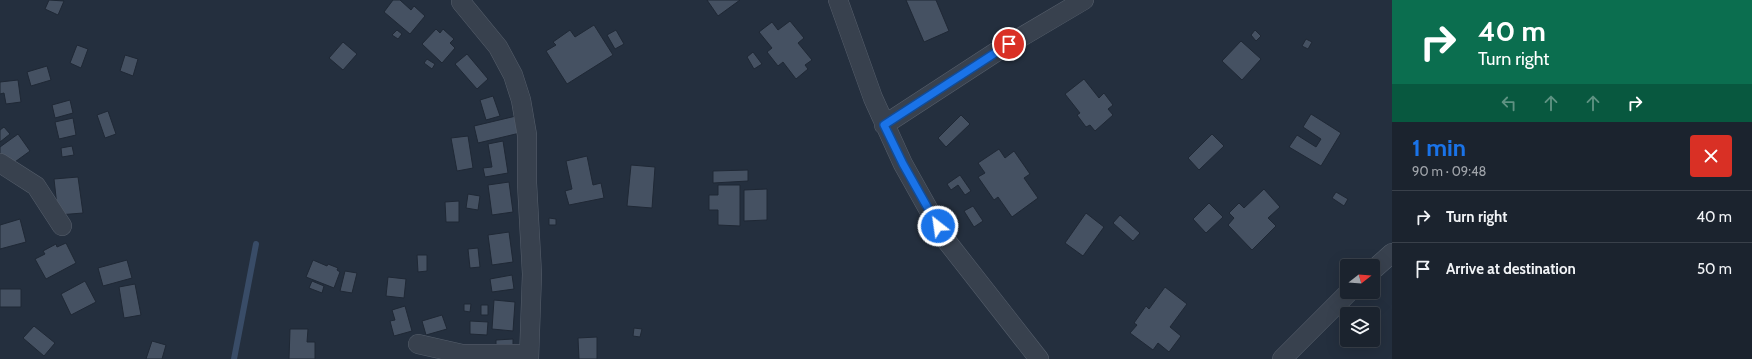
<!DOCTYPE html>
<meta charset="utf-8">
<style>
body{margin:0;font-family:Cabin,sans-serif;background:#242b36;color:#f1f3f6;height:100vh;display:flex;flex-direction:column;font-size:15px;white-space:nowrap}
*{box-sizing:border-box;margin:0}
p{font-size:13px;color:#a0a4aa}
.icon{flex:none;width:22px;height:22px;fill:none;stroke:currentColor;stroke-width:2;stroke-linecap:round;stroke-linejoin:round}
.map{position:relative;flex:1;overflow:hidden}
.drawer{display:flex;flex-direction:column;background:#1b232e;width:360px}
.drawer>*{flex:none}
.top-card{background:#0b6e4f;color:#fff;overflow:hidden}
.needle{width:26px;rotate:73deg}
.buttons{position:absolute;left:1340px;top:259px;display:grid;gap:8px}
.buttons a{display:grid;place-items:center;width:40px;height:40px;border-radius:4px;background:#1b232e;box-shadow:0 4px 16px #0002,0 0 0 1px #39404a;font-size:20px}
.pin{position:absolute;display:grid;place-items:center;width:34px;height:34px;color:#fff;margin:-17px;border:2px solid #fff;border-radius:50%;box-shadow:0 1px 4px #0007}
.me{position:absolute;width:44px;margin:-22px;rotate:330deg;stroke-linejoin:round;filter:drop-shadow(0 0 3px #0008)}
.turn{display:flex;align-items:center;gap:14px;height:84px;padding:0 20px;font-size:18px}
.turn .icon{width:52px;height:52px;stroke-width:2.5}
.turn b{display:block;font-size:28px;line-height:34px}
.lanes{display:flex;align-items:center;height:38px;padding:0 20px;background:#0003;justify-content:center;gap:20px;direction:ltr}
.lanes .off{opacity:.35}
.round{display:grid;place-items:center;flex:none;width:42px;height:42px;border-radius:4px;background:#242b36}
.overview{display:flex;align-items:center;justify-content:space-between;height:68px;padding:0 20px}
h1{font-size:24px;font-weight:700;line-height:30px;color:#1a73e8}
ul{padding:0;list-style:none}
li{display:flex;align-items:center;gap:12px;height:52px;padding:0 20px;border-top:1px solid #39404a}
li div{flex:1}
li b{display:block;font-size:15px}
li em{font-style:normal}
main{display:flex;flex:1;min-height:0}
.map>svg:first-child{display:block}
</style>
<main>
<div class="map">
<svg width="1392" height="359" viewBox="0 0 1392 359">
<rect width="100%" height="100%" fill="#242f3e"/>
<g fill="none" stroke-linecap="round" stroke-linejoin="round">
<path stroke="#394c67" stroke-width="6" d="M234,359l22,-115"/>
</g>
<path fill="#455162" stroke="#1f2835" d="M49,0l15,1 -6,14 -13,-6z
M393,0h7l11,10 3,-4 11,10 -15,18 -26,-22z
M707,0h33l-22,16z
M906,0h30l13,31 -25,11z
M790,21l14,17 -6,5 14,17 -7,5 3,4 -12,10 -13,-17 -5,4 -11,-14 5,-4 -13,-16 13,-10 6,8z
M594,25l19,30 -46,29 -21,-33 10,-6 -3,-3 17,-12 5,7z
M436,29l4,4 3,-4 11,10 -4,4 5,5 -13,15 -20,-19z
M397,30l5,4 -4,5 -6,-4z
M616,30l8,14 -9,5 -8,-14z
M1255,30l6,6 -5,5 -5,-6z
M1306,39l6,3 -4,7 -6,-3z
M1241,41l20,18 -19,21 -20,-19z
M343,42l14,12 -14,16 -14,-12z
M77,45l11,4 -7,19 -11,-5z
M753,52l9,12 -8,5 -7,-12z
M467,54l21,25 -11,10 -22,-25z
M125,55l13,4 -5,17 -13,-5z
M427,59l8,5 -3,5 -8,-6z
M47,66l4,14 -20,6 -4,-14z
M1084,79l15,19 5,-5 9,12 -5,4 5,6 -18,16 -5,-6 -4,2 -9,-12 3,-2 -15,-19z
M18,80l3,22 -15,2 -2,-11 -4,1v-12z
M493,96l7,20 -14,4 -6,-20z
M70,100l3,13 -18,5 -3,-13z
M108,111l8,23 -11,4 -8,-23z
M1311,114l30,19 -20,33 -32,-19 8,-12 19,12 5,-8 -18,-12z
M961,115l9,9 -24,23 -8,-9z
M516,116l4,17 -42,10 -4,-17z
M73,118l3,17 -17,4 -4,-17z
M4,127l6,7 -10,8v-12z
M18,134l12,17 -22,16 -8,-11v-9z
M1212,134l12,12 -25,24 -11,-12z
M468,136l5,32 -16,3 -6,-33z
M503,141l5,32 -23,4 -2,-9 9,-1 -4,-23z
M72,146l2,9 -12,2 -1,-9z
M999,149l6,9 9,-7 16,23 -6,4 14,20 -26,19 -14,-20 -4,3 -16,-23 7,-4 -7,-10z
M587,156l6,29 8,-2 3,15 -35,7 -4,-14 7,-2 -6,-28z
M631,165l24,2 -3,41 -25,-2z
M748,170v11l-35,2v-12z
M960,175l11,16 -6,4 -7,-10 -7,5 -4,-6z
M78,177l5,36 -25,2 -4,-36z
M509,182l4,30 -21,3 -4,-30z
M718,185h22v41l-22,-1v-15h-9v-15h9z
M767,189v31l-23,1v-31z
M1264,189l16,18 -12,11 8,8 -24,24 -24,-25 6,-7 -5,-5 10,-10 5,5z
M1336,192l12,7 -4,7 -12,-8z
M468,194l12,2 -2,14 -12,-2z
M459,201v21h-13l-1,-20z
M1209,203l14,14 -17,16 -13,-14z
M973,206l10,15 -9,6 -10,-16z
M1086,213l18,14 -21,29 -18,-13z
M1120,215l20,18 -7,8 -20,-18z
M549,218l7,1v6h-7z
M20,219l6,23 -26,7v-24z
M509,232l4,30 -21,3 -4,-30z
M66,243l10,20 -30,16 -11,-20 10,-5 -2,-3 13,-7 1,3z
M478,248l2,19 -10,1 -2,-19z
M417,255h10v16l-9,1z
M127,260l5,18 -29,8 -5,-18z
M313,260l14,6 1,-2 10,4 -1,2 3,2 -6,16 -28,-11z
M345,271l12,2 -5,20 -12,-2z
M512,275l2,14 -22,3 -2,-13z
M388,277l18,2 -2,19 -18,-2z
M85,281l11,21 -25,13 -10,-21z
M312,281l12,5 -2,7 -13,-5z
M135,284l6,31 -17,3 -5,-31z
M1165,287l22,17 -17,23 11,9 -12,16 -11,-9 -5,7 -23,-17 7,-8 -3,-2 12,-17 3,3z
M0,289h21v18h-21z
M494,300l21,2 -2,29 -21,-2z
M464,304h7l-1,8 -6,-1z
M481,305h7v10h-7z
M405,306l7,25 -18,5 -4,-15 5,-1 -3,-10z
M442,315l5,14 -21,6 -4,-14z
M470,321l18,1 -1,13 -17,-1z
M34,326l21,17 -11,13 -21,-18z
M634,328l8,1 -2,8 -7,-1z
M290,329h18l-1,13h8v17h-26z
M597,337v22h-18l-1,-21z
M513,339v9l-17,1v-9z
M152,341l14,4 -4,14h-16z"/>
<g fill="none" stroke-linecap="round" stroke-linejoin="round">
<defs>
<path id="minor" d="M838,0l35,98 30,66 42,75 94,120
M461,2l37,45 15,28 8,25 6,35v48l5,91 -3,85
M884,125l112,-73 88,-52
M0,163l36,23 26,40
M1373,270l19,-17
M418,344l44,10h67
M1282,359l67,-67"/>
</defs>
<use href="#minor" stroke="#565f6c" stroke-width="20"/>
<use href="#minor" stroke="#38414e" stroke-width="19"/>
</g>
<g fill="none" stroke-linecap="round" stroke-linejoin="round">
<defs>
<path id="route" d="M938,226l-35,-62 -19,-39 125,-81"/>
</defs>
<use href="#route" stroke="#114b97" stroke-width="10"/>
<use href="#route" stroke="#1a73e8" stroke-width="7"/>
</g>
</svg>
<div class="buttons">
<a><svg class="needle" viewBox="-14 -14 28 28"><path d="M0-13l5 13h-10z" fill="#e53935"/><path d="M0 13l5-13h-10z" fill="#a0a4aa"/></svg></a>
<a><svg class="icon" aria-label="layers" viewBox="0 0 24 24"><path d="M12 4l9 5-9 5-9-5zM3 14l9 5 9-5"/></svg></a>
</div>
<div class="pin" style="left:1009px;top:44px;background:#d93025"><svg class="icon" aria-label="arrive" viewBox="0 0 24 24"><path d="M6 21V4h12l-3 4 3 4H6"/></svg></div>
<svg class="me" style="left:938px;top:226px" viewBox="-20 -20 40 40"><circle r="17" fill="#1a73e8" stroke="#fff" stroke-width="3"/><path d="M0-11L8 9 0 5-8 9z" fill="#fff"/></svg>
</div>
<section class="drawer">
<div class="top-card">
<div class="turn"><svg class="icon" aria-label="right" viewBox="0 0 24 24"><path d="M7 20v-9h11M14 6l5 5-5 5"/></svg><div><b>40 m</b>Turn right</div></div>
<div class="lanes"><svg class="icon off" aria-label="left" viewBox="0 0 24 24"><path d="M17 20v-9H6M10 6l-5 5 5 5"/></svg><svg class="icon off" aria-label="ahead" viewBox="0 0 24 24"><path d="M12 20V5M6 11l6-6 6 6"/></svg><svg class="icon off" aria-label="ahead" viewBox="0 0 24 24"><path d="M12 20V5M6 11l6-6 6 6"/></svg><svg class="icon" aria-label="right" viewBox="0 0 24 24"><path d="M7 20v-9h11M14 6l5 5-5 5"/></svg></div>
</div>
<div class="overview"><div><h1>1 min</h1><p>90 m · 09:48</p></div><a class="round" style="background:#d93025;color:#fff"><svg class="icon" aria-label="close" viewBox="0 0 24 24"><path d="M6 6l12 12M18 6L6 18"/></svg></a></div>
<ul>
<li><svg class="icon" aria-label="right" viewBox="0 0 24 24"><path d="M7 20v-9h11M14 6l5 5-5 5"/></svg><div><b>Turn right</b></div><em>40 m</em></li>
<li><svg class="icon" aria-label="arrive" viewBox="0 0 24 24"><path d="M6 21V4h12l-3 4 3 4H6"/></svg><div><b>Arrive at destination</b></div><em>50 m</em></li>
</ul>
</section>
</main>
